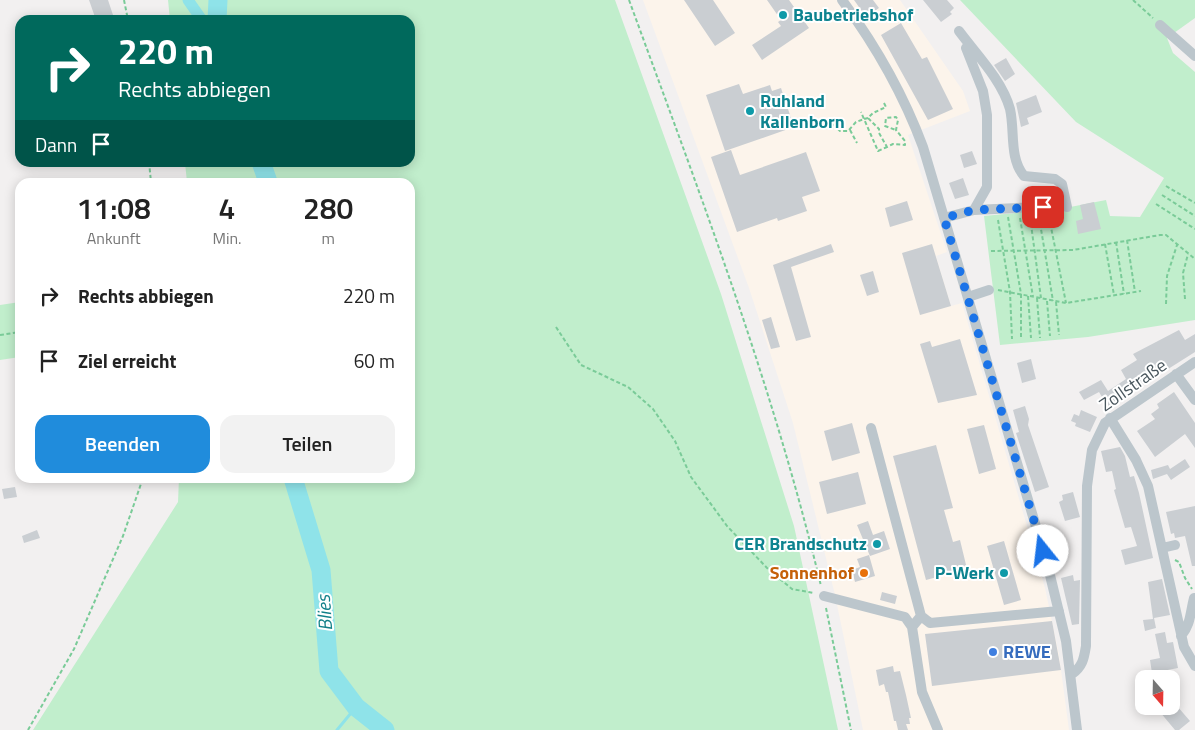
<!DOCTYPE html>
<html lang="de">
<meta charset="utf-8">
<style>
body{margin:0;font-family:"Titillium Web",sans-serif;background:#f2f2f2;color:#222;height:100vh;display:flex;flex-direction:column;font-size:19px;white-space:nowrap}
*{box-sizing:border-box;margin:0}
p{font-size:16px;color:#767676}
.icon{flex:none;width:28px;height:28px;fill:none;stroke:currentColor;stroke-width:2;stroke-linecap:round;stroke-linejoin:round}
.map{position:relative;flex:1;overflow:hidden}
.side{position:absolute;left:15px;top:178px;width:400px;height:305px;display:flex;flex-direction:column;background:#fff;border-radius:15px;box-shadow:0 2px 12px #0003}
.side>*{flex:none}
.banner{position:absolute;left:15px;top:15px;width:400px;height:152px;border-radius:15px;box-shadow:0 2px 12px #0003;background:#00695c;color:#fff;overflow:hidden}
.needle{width:32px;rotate:160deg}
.fabs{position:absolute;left:1135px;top:670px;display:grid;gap:10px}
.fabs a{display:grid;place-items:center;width:45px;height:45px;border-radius:10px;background:#fff;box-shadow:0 2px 12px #0003;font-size:25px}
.pin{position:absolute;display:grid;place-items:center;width:42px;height:42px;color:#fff;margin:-21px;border-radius:10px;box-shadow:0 2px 8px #0006}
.me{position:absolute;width:55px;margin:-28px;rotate:344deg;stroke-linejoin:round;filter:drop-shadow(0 0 4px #0008)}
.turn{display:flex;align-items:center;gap:18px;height:105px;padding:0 20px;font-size:22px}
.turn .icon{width:65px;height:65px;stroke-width:2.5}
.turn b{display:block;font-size:35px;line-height:42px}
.then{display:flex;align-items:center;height:48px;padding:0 20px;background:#0003;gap:10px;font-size:19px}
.eta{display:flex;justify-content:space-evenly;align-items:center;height:85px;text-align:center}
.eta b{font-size:30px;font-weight:600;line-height:35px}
.button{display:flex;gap:10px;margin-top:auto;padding:10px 20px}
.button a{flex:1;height:58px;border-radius:15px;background:#208cdc;color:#fff;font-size:20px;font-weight:600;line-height:58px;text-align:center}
.button a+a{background:#f2f2f2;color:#222}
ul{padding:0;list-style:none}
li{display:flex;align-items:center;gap:15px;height:65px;padding:0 20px}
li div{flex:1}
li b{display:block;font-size:19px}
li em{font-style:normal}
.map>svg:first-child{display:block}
</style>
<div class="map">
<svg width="1195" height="730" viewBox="0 0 1195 730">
<rect width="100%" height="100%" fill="#f2f0f0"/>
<path fill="#fcf4eb" d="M643,0h257l63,91 7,20 -62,24 39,117 -11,4 15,50 11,-3 83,285 14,67 10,75h-206l-28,-135 -42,-172 -44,-135z"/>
<path fill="#c1eecc" d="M168,0h447l106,294 73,232 44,204h-805l145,-228 1,-24h231v-296h-223l-2,-19 225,-1v-142h-240z
M960,0h235v18l-28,20 6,15 22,19v248l-107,17 -88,8 -16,-129 76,-7 46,-9 4,16 30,1 24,-39 -88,-56z
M20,302v55l-20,3v-55z"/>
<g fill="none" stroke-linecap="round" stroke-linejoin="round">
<path stroke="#8fe3e9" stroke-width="3" d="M337,730l19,-23"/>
<path stroke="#8fe3e9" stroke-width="11" d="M188,0l14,20"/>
<path stroke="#8fe3e9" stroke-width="19" d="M217,20l1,-20
M261,162l7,20
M293,478l28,92 8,101 27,36 29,23"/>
</g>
<path fill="#caced2" d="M89,0h19l5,15 -17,5z
M684,0h29l22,33 -20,13z
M767,0h22l20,28 -47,32 -10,-15 29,-19 -3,-4 3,-2z
M854,0h19l6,8 -13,9z
M923,0h24l7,8 -4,4 2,2 -11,8z
M901,23l21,36 5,-2 26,52 -25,11 -47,-85z
M1006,58l9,16 -10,7 -11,-16z
M739,84l4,10 27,-9 2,6 9,-3 13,39 -69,24 -19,-56z
M1036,95l6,17 -15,6 2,6 -8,3 -5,-24z
M731,150l9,25 66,-23 14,39 -18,6 5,14 -29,10 -1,-3 -40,14 -26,-75z
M972,151l5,13 -13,4 -4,-13z
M963,178l6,17 -14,4 -6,-16z
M907,201l6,19 -23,7 -5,-19z
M1094,202l7,27 -23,5 -2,-13 7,-2 -3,-14z
M831,244l3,8 -43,15 20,70 -15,4 -23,-76z
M932,244l19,62 -31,9 -18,-62z
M873,271l6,21 -12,4 -7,-21z
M771,317l9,30 -9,2 -9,-29z
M1179,330l6,10 10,-6v18l-87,55 -9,-15 -15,8 -5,-8 22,-12 7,11 18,-12 -5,-9 16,-10 -4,-6z
M960,339l17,56 -39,8 -18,-59 10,-3 2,6z
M1031,359l5,20 -14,4 -5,-20z
M1174,392l21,31v25l-10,-14 -30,23 -18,-26 18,-12 -4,-5 8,-6 -2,-4z
M1025,406l4,13 -1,6 21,62 -14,5 -19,-59 3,-1 -6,-22z
M1081,410l16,7 -7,15 -15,-6 1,-3 -5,-2 3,-7 5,2z
M852,423l8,30 -28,8 -8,-30z
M984,425l12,44 -17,5 -12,-45z
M936,445l17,63 -9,2 9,32 7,-2 7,29 -41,11 -33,-124z
M1120,447l5,9 5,21 4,-1 5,17 14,65 -28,7 -4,-15 16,-4 -6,-19 -6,1 -11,-38 2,-1 -4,-18 -6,1 -5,-21z
M1185,459l5,8 -19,13 -4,-6 -14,5 -2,-9 17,-5 2,4z
M858,472l8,32 -39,10 -8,-32z
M15,487l2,10 -13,2 -2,-10z
M1073,492l7,25 -15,4 -6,-19 4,-2 -1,-5z
M1195,506v60h-3l-7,-30 -10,2 -1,-5 -3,1 -5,-22z
M868,521l5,14 11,-4 6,18 -20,7 -13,-31z
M37,530l3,8 -16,5 -2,-7z
M1004,541l17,59 -17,5 -17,-59z
M869,555l6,21 -20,6 -3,-12 8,-3 -3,-8z
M1073,575l1,6 6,-1 -1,44 -7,1 -11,-47z
M1162,579l8,36 -16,3 2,10 -11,3 -2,-11 10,-1 -5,-37z
M882,592l15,4 -2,8 -15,-4z
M1052,621l9,49 -129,16 -7,-52z
M1165,632l2,11 6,-1 5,26 -26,5 -2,-13 10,-2 -5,-24z
M893,666l1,6 6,-1 6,24 5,23h-2l1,6h-4l2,6h-10l-2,-9h-2l-6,-29h-2l-2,-8 -5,2 -3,-16z
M1171,699l19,22 -11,9h-4l-20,-24h16z"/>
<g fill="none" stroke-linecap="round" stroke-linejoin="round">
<path stroke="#7acb98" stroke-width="2" stroke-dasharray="4 2.5" stroke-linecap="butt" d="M124,0l4,20
M629,0c71,194 144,385 192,586
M1133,0l20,18
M884,103l2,4 -13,6 -5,5 11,11v4l8,14 6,-3 12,1v-4l-9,-11 2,-10 -2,-3 -10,1 -1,8 11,4
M868,118l-4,1 14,32 9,-4
M833,124l7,7h8l8,-9 8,-3 -3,-7
M850,130l7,13
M149,162l2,20
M1166,186l29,17
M1162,195l33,21
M1156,204l39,25
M1008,217l13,77v45
M1030,217l11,81
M1039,217l14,84
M1049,217l17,86
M1020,218l13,79
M998,220l12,72 2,47
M1127,240l8,52
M1116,242l8,52
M1105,244l9,51
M991,251l82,-1 87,-15h6l29,24
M998,290l68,13 75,-12
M1028,296l3,42
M1037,298l3,40
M1185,299l-2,-26 5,-19
M1047,301l3,35
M1056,302l3,33
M1166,304l1,-28 10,-31
M556,327l25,38 47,22 25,22 22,32 16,36 36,49 41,43 24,20 22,4
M0,335l20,-3
M1175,560l4,2 6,16 7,11
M826,608l25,122
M28,730l46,-81 49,-113 20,-58"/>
<path stroke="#bcc6cc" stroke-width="10" d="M842,0c34,46 61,93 81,147l125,420 18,74 11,89
M1160,25l35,31
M959,31c17,23 43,49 51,78 5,22 -1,49 14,67l31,3 7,5 5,23
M966,48l17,43 4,24v72l-13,23
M944,218l30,-8 87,-4 4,-3
M968,297l21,-7
M1176,374l19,26
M1110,418l26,42 12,26 36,161 11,19
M871,428l50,188 9,7 129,-12
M1162,548l13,-3
M824,596l81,21 7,10
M921,616l-9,11 10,65 16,38
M1181,636c10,-12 9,-23 13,-38
M1072,674c11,-8 12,-16 14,-28l1,-160 5,-36 13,-27 90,-61"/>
</g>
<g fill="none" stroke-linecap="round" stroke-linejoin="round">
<path stroke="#1a73e8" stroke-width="9" stroke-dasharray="0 16.2" d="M1043,551l-99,-333 30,-8 69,-3"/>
</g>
<g fill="#0f9aa8" stroke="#fff" stroke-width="2">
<circle cx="783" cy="15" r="5"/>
<circle cx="750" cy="111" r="5"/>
<circle cx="877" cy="544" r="5"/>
<circle cx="1004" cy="573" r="5"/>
</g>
<circle fill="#e8710a" stroke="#fff" stroke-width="2" cx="864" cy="573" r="5"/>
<circle fill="#3f7fe0" stroke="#fff" stroke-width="2" cx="993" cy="652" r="5"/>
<g text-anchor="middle" stroke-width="4" stroke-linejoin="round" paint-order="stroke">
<g font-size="18" font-weight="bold" fill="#0d838f" stroke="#fff" text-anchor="start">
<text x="793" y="21">Baubetriebshof</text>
<text x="760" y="107">Ruhland<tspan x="760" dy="21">Kallenborn</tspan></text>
<text x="867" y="550" text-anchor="end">CER Brandschutz</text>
<text x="994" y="579" text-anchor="end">P-Werk</text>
</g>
<g font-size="18" fill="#49565d" stroke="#fff">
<text transform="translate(1133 385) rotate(-35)" y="6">Zollstraße</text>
</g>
<g font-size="18" font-weight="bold" fill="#c56008" stroke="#fff" text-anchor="end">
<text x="854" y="579">Sonnenhof</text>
</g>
<g font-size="18" font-weight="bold" fill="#366cbe" stroke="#fff" text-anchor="start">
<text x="1003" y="658">REWE</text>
</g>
<g font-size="19" font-style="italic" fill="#128089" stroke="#fff">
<text transform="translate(324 613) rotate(-94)" y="7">Blies</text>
</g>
</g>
</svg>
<div class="fabs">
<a><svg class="needle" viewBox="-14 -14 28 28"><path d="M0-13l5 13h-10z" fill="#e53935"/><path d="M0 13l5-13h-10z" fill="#767676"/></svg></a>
</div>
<div class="pin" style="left:1043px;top:207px;background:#d93025"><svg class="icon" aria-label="arrive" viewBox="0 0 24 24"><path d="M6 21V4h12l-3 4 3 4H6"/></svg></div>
<svg class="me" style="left:1043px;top:551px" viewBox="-20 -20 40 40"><circle r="19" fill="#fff"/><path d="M0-13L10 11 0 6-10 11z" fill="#1a73e8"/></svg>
<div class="banner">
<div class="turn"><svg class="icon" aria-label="right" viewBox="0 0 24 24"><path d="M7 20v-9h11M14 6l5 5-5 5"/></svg><div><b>220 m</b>Rechts abbiegen</div></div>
<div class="then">Dann<svg class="icon" aria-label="arrive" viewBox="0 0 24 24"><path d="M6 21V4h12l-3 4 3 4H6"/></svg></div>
</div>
<section class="side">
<div class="eta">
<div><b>11:08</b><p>Ankunft</p></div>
<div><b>4</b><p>Min.</p></div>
<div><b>280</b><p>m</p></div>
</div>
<ul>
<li><svg class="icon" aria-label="right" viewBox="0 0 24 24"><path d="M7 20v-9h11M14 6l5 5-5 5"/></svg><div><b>Rechts abbiegen</b></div><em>220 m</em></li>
<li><svg class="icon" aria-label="arrive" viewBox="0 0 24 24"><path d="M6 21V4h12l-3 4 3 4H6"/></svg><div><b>Ziel erreicht</b></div><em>60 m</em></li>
</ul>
<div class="button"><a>Beenden</a><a>Teilen</a></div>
</section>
</div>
